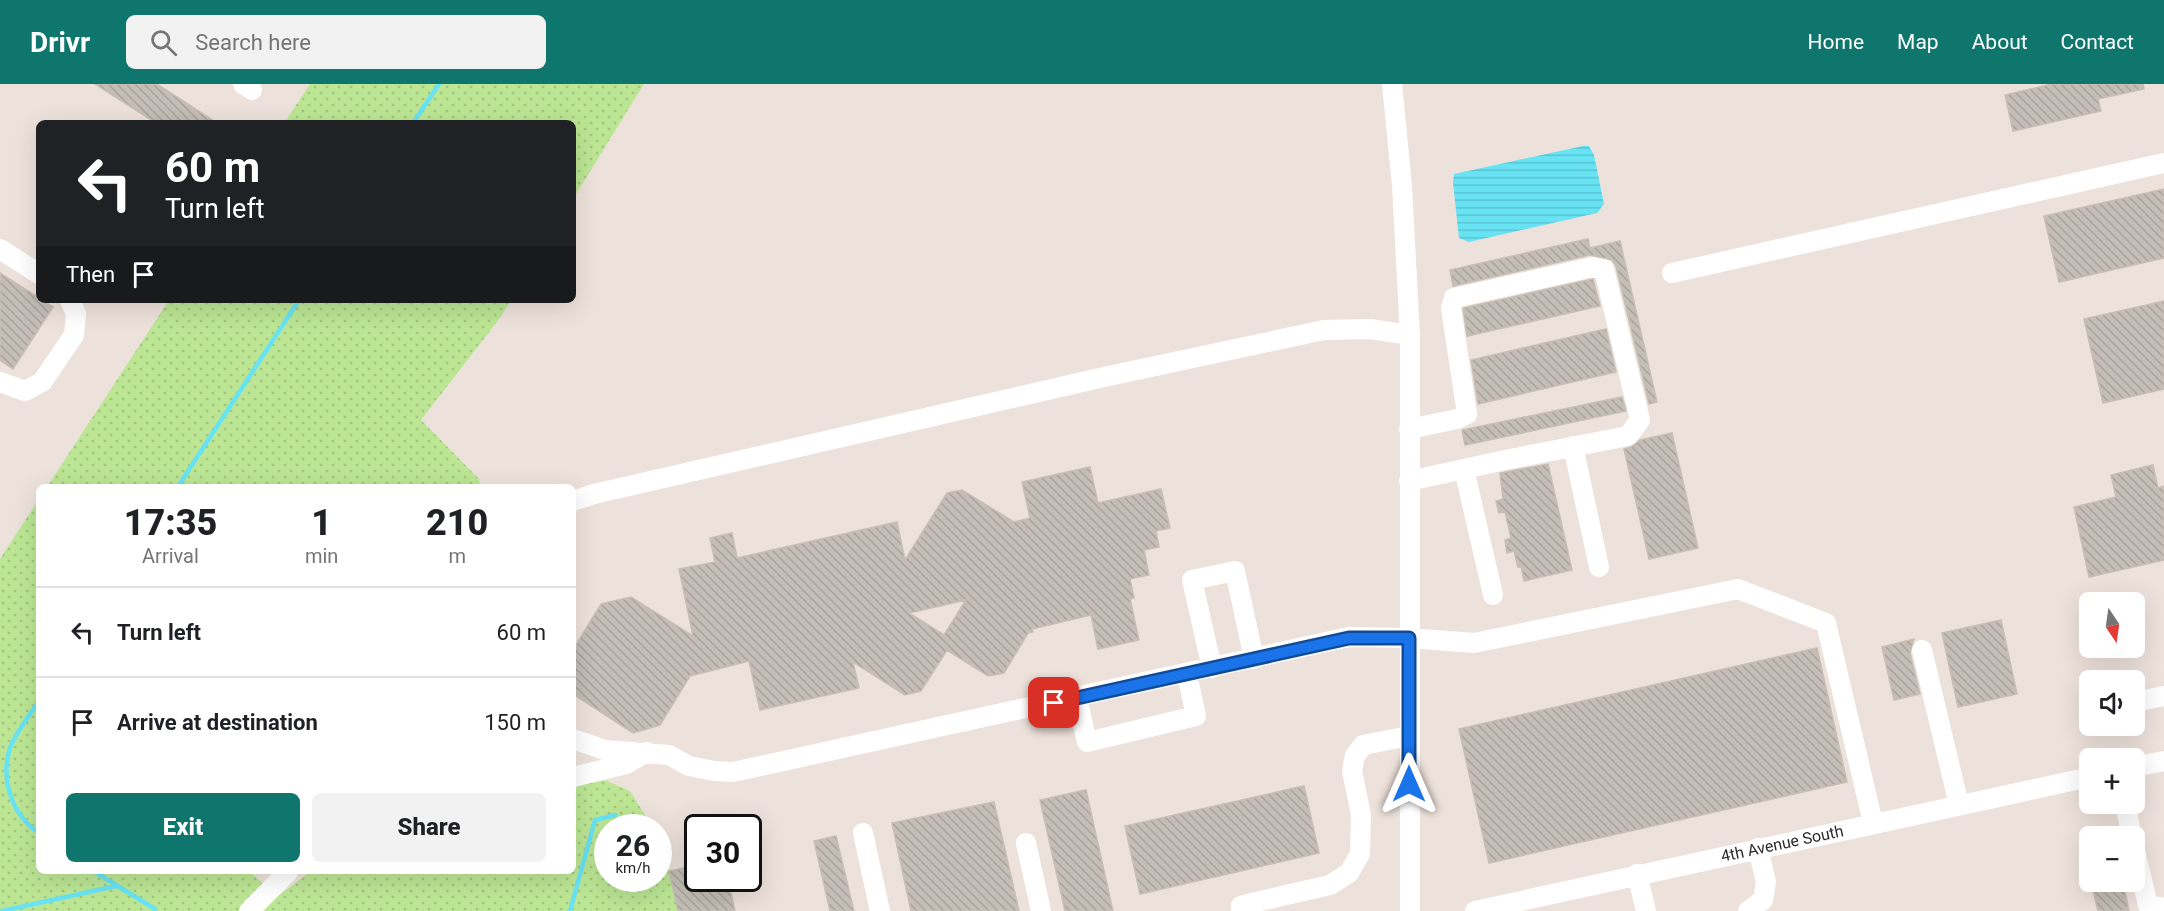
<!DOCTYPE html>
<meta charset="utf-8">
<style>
body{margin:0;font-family:Roboto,sans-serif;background:#f2f2f2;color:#202124;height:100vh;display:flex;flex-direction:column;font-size:22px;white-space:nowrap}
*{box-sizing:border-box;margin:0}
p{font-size:20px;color:#757577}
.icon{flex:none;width:33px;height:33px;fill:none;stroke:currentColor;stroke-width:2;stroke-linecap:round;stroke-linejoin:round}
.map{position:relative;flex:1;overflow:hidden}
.panel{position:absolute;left:36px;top:400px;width:540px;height:390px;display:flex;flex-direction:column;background:#fff;border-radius:9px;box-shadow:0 6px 24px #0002}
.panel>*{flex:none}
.guide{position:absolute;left:36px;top:36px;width:540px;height:183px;border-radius:9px;box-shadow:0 6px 24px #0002;background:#202124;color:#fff;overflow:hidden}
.needle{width:39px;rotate:167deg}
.buttons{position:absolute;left:2079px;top:508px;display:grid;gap:12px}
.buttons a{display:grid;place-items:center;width:66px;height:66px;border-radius:9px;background:#fff;box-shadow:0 6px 24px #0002;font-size:30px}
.speed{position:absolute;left:594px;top:730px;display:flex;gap:12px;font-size:30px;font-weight:700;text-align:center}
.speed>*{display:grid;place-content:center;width:78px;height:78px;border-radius:50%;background:#fff;box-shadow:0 6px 24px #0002;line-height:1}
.speed small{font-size:15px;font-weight:400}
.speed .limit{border:3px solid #111;border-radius:9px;background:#fff;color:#111}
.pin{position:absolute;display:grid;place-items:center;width:51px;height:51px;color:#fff;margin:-26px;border-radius:12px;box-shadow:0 3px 9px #0006}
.me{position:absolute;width:66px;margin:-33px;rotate:0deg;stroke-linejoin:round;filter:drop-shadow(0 0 4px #0008)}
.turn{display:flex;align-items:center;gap:21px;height:126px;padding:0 30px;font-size:27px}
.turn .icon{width:78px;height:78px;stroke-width:2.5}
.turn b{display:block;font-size:42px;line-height:51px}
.then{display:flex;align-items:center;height:57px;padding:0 30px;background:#0003;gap:12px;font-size:22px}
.eta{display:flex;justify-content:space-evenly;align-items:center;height:102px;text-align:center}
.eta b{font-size:36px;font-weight:800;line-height:42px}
.cta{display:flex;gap:12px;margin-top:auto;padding:12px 30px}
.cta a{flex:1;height:69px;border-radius:9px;background:#0f766e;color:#fff;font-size:24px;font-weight:800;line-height:69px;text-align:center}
.cta a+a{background:#f2f2f2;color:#202124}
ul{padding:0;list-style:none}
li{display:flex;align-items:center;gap:18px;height:90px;padding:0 30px;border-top:2px solid #e0e0e0}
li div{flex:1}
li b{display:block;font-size:22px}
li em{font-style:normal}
header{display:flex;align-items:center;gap:36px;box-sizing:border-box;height:84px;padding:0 30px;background:#0f766e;color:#fff}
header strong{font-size:28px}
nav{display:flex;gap:33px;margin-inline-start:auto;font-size:21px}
.search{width:420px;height:54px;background:#f2f2f2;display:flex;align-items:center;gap:15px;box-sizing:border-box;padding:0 21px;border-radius:9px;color:#757577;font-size:22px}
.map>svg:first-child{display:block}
</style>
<header>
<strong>Drivr</strong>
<div class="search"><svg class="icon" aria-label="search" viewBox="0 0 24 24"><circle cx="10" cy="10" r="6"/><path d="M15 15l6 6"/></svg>Search here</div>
<nav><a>Home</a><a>Map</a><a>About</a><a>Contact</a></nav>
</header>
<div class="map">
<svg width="2164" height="827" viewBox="0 0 2164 827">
<defs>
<pattern id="green-dots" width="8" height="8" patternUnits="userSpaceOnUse" patternTransform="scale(1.5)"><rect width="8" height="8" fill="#bce694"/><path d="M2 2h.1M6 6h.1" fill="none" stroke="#a2c580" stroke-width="1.8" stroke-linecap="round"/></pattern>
<pattern id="water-rules" width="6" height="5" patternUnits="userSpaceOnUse" patternTransform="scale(1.5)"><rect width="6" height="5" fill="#68e3f4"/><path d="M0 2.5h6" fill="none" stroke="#5ac3d1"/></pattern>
<pattern id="building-back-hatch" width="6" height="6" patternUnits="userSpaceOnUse" patternTransform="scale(1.5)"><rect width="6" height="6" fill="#c4beb6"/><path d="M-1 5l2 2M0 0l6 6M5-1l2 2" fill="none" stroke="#a9a39d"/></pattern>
</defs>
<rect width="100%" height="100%" fill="#ede2db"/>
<path fill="url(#green-dots)" d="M310,0h334l-71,115v-76h-289z
M169,216h342l-11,18 -79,102 57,58 3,9h-434z
M39,415v373h211l28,24 32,-24h263v-85l32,-7 25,11 23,37h-45v51h50l1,-43 4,8 16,67h-679v-352z"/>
<path fill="url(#water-rules)" d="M1583,62h6l5,9 10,49 -7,9 -128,29 -10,-4 -6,-55 1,-9z"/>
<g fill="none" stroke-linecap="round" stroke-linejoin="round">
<path stroke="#68e3f4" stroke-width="4.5" d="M413,39l26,-39
M177,404l122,-188
M39,617c-10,15 -23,31 -29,47 -10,32 2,67 29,85
M95,788l60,37
M2,827l114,-25
M570,827l25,-91 20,-5"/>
</g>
<path fill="url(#building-back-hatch)" stroke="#c8beb4" stroke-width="1.5" fill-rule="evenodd" d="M95,0h62l60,39h-61z
M2052,0h91l1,5 -46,10 3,12 -88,20 -8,-36z
M2164,105v69l-105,24 -15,-66z
M1588,155l2,9 30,-7 37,161 -8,2 -33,-138 -4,-6 -22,-5 -137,31 -3,-16z
M0,189l53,34 -40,62 -13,-9z
M1593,195l7,27 -133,30 -4,-28z
M2164,217v88l-61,14 -19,-84z
M1606,245l10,43 -138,32 -7,-44z
M1622,313l4,14 -161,34 -3,-15z
M1672,349l26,115 -49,11 -25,-110 7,-2 9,-7z
M1548,380l24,106 -48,11 -3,-15 -3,1 -4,-16 -7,2 -2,-13 6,-2 -6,-26 -6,1 -3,-12 7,-2 -3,-26z
M2153,381l5,23 6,-2v74l-75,17 -15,-70 42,-10 -5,-22z
M1090,383l8,36 63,-14 9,39 -14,3 3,16 -15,3 5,25 -19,4 4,19 -4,1 9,41 -41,9 -7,-34 -59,14 1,3 -5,1 -24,40 -16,3 -41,-26 -26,41 -16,4 -52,-33 6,26 -99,22 -11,-49 -59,15 -30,49 -27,8 -60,-39v-44l28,-46 30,-7 62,39 -14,-67 36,-7 -5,-24 22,-5 5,25 160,-36 8,38 42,-67 15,-3 52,32 16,-4 -8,-36zM966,516l-22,35 -35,-22z
M2001,536l16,74 -59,13 -16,-74z
M1914,555l-4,14 10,41 -26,6 -12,-53z
M1817,564l30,134 -358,81 -30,-134z
M1304,702l15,67 -179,41 -15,-68z
M1086,706l27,121h-48l-25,-111z
M994,718l25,109h-108l-19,-88z
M836,752l18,75h-24l-16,-70z
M698,781v14h30l7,32h-57l-9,-40z
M2091,798h32l6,29h-31z"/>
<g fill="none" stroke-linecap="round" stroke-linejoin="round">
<path stroke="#fff" stroke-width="20" d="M243,0l9,6
M1392,0l10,102 8,149v576
M0,165l39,25
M1672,189l492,-110
M0,298l25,9 17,-9 32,-47 2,-21 -6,-14
M1573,362l26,121
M1464,385l29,126
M1409,397l96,-21 123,-24 12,-16 -36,-151 -11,-2 -139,31 -3,10 16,106 -10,5 -48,10
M573,417l21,-7 510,-117 220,-47 46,-1 40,6
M1922,566l37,155
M1212,584l-20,-88 43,-9 19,88
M1077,614l10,44 109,-26 -9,-42
M2134,618l30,-6
M2089,628h1
M573,655l32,11 64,5 20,11 25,5 19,1 616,-135 60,1 65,5 264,-54 88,34 47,200
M2134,683l30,-6
M573,693l53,-13 21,-12
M2125,720l7,33
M863,749l17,78
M1026,759l15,68
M2134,763l14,58 16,3
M1637,790l9,37
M249,827l39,-39
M1241,827v-5l11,-3 78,-18 19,-12 11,-19 1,-39 -9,-44 3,-15 8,-11 46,-9
M1475,827l615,-134
M1748,827l15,-11 3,-18 -8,-34"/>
</g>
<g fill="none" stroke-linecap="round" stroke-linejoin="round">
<defs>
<path id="route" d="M1054,619l295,-65h60v146"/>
</defs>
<use href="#route" stroke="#114b97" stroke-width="15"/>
<use href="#route" stroke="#1a73e8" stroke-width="10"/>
</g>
<g text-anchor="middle" stroke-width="4.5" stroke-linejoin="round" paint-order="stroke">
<g font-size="16" fill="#2a2a2a" stroke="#fff">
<text transform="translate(1782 759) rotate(-12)" y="6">4th Avenue South</text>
</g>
</g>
</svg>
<div class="buttons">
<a><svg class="needle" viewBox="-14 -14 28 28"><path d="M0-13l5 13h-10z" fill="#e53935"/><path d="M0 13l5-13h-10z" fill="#757577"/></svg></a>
<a><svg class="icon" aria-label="sound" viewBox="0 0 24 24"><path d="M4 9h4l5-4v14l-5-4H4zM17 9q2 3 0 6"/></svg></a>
<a>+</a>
<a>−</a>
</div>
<div class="speed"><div>26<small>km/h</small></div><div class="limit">30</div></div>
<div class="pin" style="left:1054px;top:619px;background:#d93025"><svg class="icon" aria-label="arrive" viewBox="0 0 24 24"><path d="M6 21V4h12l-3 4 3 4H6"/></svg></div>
<svg class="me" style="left:1409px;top:700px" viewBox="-20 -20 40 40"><path d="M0-17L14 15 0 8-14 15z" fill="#1a73e8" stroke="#fff" stroke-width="4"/></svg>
<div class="guide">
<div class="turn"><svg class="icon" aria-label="left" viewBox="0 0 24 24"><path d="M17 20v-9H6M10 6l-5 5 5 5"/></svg><div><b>60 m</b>Turn left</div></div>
<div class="then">Then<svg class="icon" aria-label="arrive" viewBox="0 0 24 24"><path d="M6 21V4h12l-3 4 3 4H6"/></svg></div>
</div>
<section class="panel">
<div class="eta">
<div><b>17:35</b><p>Arrival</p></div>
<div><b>1</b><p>min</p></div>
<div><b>210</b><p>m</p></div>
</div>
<ul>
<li><svg class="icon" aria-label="left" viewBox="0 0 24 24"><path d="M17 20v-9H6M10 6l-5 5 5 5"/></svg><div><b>Turn left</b></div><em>60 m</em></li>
<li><svg class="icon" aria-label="arrive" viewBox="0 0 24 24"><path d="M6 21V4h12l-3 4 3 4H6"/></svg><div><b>Arrive at destination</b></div><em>150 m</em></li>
</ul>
<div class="cta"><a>Exit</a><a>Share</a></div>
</section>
</div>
